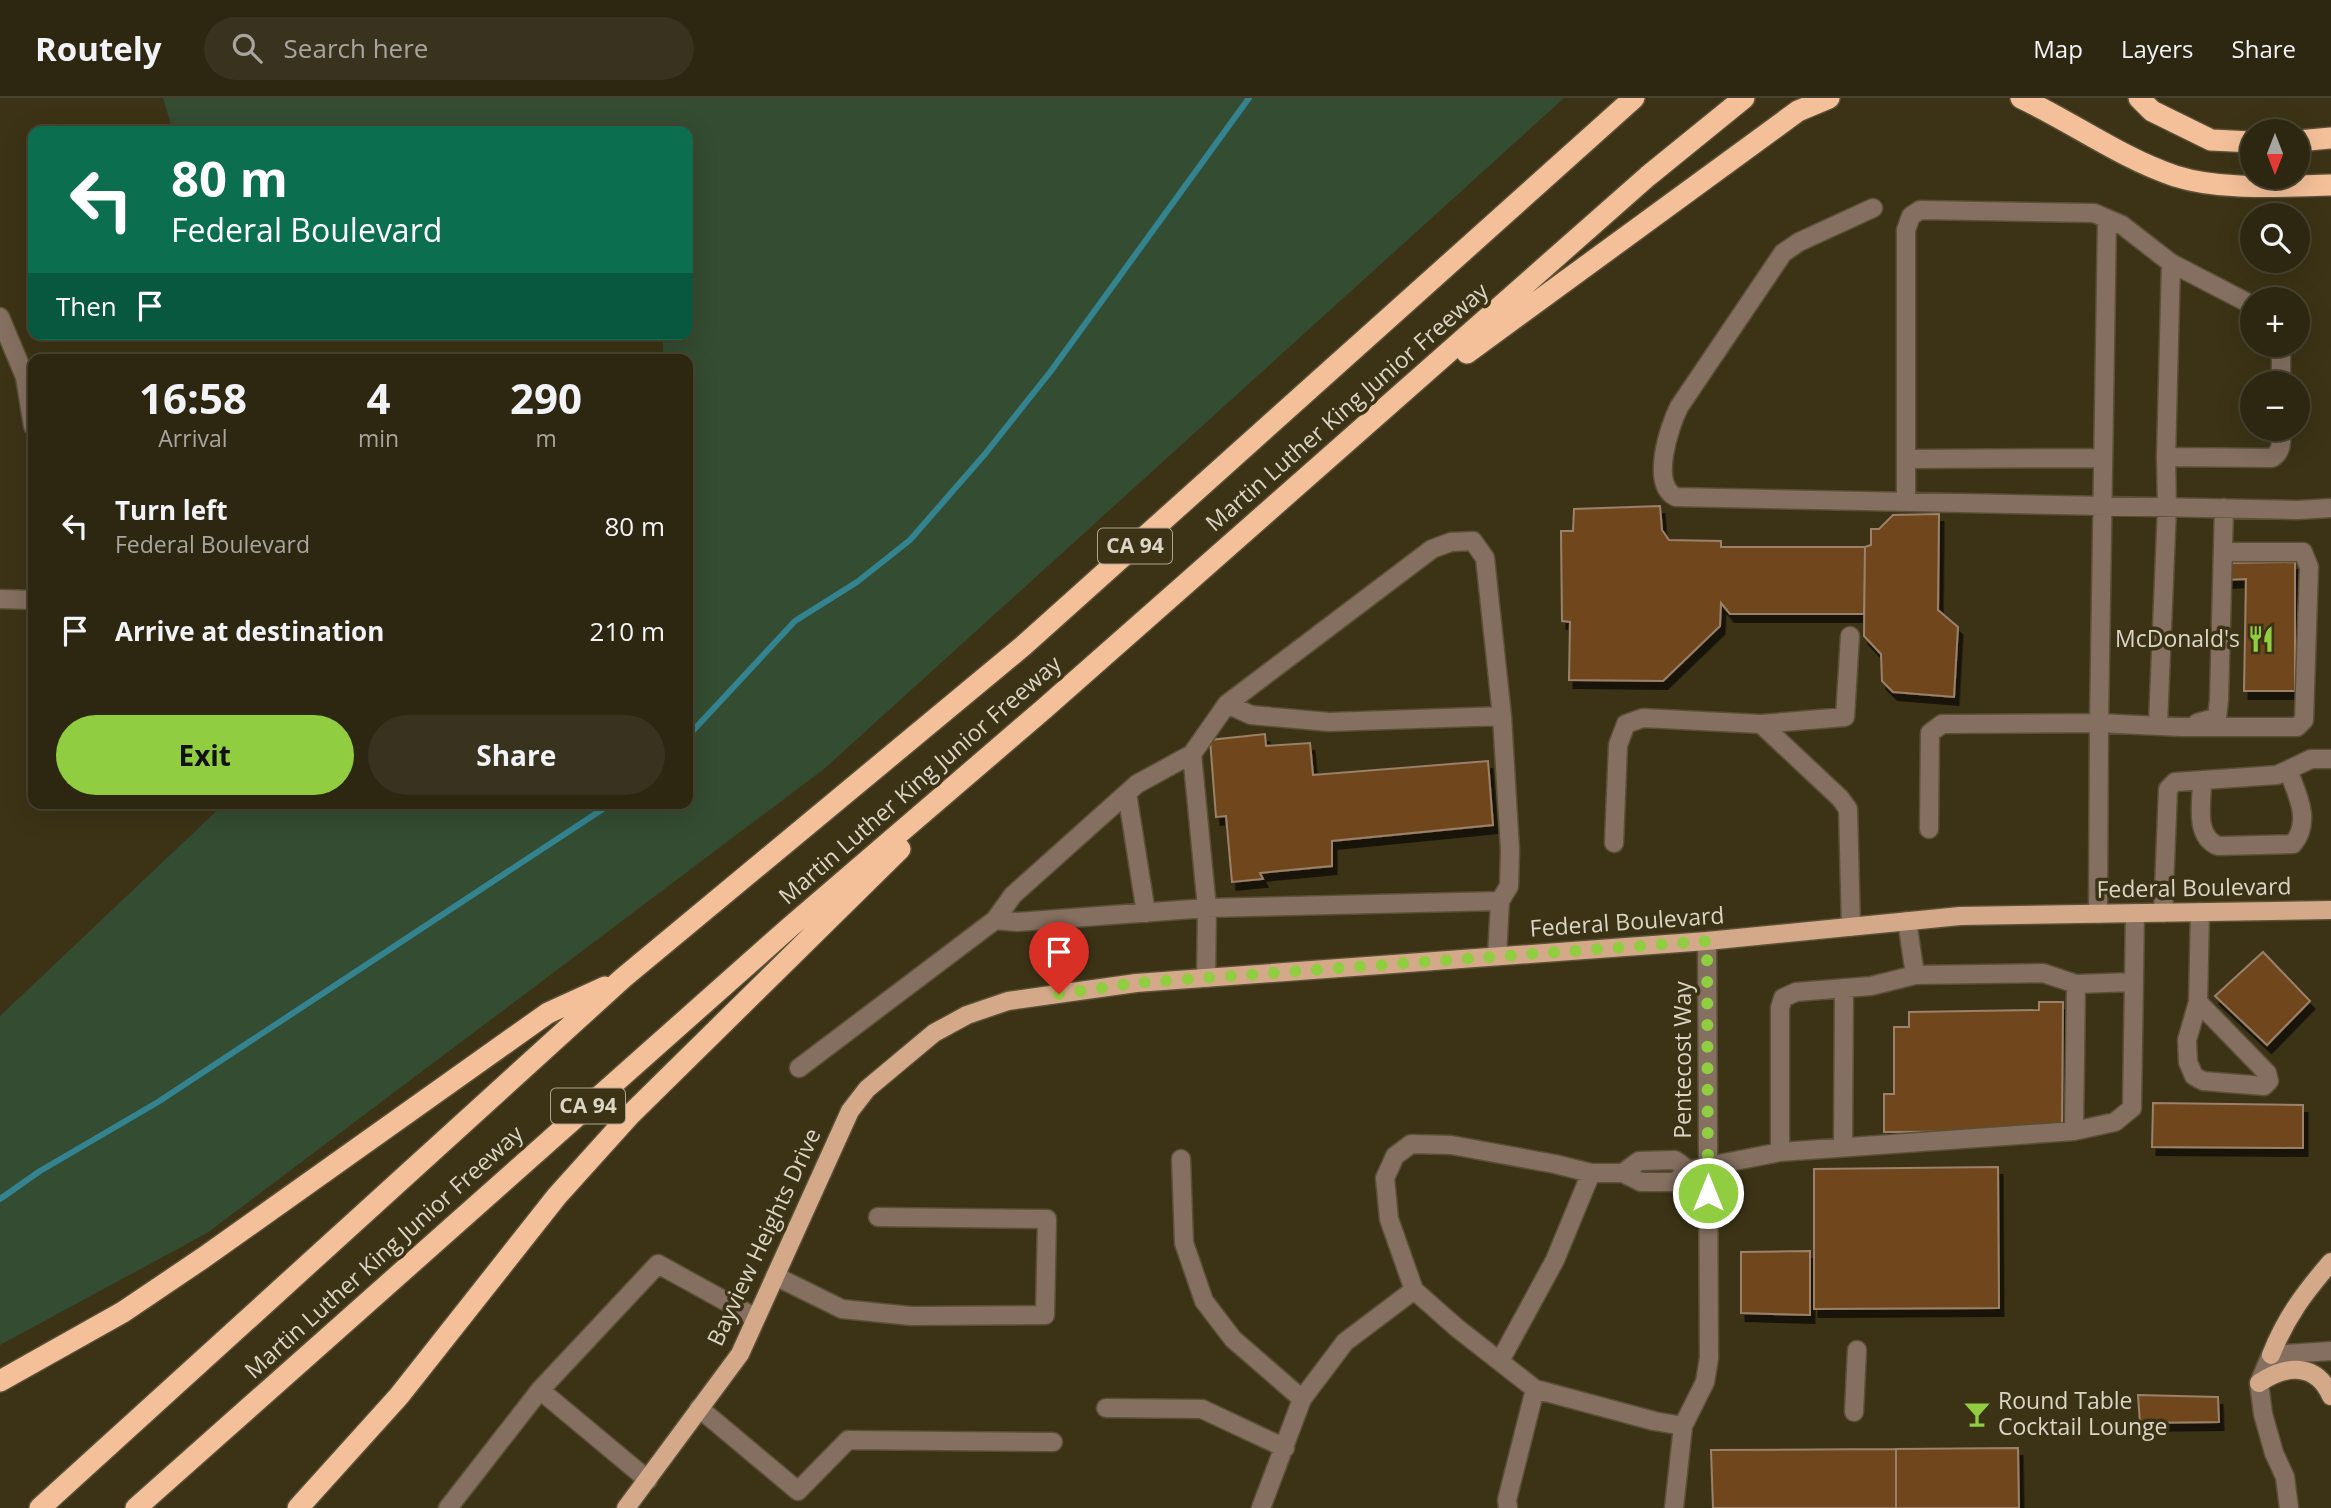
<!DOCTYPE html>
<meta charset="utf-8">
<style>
body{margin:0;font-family:"Open Sans",sans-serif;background:#39321e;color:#f1f3f6;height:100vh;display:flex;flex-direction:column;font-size:26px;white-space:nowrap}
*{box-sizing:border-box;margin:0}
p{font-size:23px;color:#a7a59f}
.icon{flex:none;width:38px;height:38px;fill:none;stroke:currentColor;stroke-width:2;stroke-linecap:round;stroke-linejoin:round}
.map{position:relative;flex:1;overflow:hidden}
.drawer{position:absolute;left:28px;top:256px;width:665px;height:455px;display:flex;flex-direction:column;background:#2d2610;border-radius:14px;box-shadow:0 7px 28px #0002,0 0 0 2px #484330}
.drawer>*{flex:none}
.top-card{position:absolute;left:28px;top:28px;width:665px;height:214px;border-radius:14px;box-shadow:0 7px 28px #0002,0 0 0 2px #484330;background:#0b6e4f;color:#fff;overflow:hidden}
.needle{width:46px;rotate:180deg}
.controls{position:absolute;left:2240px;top:21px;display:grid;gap:14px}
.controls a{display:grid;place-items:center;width:70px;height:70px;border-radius:50%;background:#2d2610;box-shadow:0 7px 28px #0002,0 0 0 2px #484330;font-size:35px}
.pin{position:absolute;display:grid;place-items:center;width:60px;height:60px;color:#fff;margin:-72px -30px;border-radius:50% 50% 50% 0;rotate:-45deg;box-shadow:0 0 7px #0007}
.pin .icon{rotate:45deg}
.me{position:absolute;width:77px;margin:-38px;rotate:0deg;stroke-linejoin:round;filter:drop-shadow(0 0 5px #0008)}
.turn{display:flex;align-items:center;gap:24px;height:147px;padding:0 28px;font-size:32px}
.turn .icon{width:91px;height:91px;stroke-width:2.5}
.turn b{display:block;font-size:49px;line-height:60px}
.then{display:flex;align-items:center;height:66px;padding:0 28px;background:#0003;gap:14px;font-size:26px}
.eta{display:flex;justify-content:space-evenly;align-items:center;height:119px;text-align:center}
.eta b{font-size:42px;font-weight:700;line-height:49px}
.action{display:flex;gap:14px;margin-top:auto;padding:14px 28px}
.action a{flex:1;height:80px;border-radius:42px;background:#90cd40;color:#111;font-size:28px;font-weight:700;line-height:80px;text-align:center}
.action a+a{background:#39321e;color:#f1f3f6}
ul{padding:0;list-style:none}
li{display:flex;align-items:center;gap:21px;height:105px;padding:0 28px}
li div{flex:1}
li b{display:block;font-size:26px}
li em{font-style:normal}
header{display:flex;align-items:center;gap:42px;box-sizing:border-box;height:98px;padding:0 35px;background:#2d2610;border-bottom:2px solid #484330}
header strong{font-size:33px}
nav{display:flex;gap:38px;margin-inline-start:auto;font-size:24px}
.search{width:490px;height:63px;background:#39321e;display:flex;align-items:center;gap:18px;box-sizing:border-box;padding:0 24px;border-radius:38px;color:#a7a59f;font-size:26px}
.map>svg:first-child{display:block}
</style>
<header>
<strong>Routely</strong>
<div class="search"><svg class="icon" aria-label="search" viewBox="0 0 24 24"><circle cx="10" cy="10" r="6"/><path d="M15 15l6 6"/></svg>Search here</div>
<nav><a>Map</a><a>Layers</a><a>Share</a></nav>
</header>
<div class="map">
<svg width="2331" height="1410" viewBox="0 0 2331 1410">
<defs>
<filter id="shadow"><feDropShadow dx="4.5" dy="8" stdDeviation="0" flood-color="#0009"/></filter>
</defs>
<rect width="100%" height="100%" fill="#3c3316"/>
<path fill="#344c32" d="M163,0h1401l-740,671 -617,464 -207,112v-329l225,-213h463v-444h-25v-25h25v-203h-515z"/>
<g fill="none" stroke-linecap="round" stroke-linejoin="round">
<path stroke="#338390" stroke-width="6" d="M688,638l107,-115 62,-39 53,-42 75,-86 66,-83 198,-273
M0,1101l40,-28 118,-69 454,-299"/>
</g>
<path fill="#6f471d" stroke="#9b816a" stroke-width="2" filter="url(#shadow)" d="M1660,408l2,24 7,10 52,1v6h144l-1,67h-134l-9,-11 -1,23 -57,55 -94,-1 1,-58 -8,-1 -1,-90h12l1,-22z
M1939,416l-1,96 20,17 -4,70 -61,-5 -11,-11 -1,-27 -17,-18 1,-89 6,-2v-16h8l14,-14z
M2295,464v129h-51l2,-112 -21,1v-17z
M1265,636l1,12 44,-3 3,32 175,-14 5,64 -161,16v25l-72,7 3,6 -31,3 -6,-66 -10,1 -6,-77z
M2263,854l47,49 -43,44 -52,-49z
M2039,904h24l-1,129 -178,1v-38h10v-67h15v-15l130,-2z
M2153,1005l150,2v43l-151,-1z
M1998,1069l1,141 -185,1v-140z
M1810,1153v64l-69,-2v-61z
M2138,1297l80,2 1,25 -79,1z
M2018,1350l1,60h-123v-59z
M1896,1351v59h-183l-2,-58z"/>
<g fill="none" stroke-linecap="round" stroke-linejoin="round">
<defs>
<path id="minor" d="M1873,110l-74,34 -16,11 -104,154c-10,20 -29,78 -3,90l45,1 577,12 33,-2
M0,219l25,60 8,49
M2281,285v-38
M2166,359l5,-194
M1906,361l197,-1
M1906,404v-272l5,-14 9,-6 174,3 28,12 49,38 81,42
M0,501l33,1
M1850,538l-5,81 -84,7 79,74 8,11 3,118
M1227,606l24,11 78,7 173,-6
M2197,625l20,-6 2,-17 5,-192
M2158,627l9,-218 -1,-50 106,1c11,-7 9,-17 9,-29
M1192,656l15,154 -1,70
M2202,682c0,23 -8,56 16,66l75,-2c19,-23 4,-50 -5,-74
M1127,695l19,120
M1929,731l1,-96 12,-9 157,-1 8,-504
M1614,745l4,-98 8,-21 17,-6 118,6
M2163,815l5,-124 7,-7 102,-7 34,-16h20
M2098,816l1,-191 82,4h116l7,-7 5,-153 -6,-15h-80
M1497,858l3,-55 9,-15 1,-36 -8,-134 -17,-158 -12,-17 -22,1 -19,7 -205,155 -35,50 -55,30 -124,111 -18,25 22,2 190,-14 293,-7
M1915,877l128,-2 33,11 58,-2
M2198,904l69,71 2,8 -5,5 -61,-5 -9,-5 -6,-14 -1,-22 11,-38 2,-90
M799,970l196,-148
M2074,1033l2,-147
M1843,1049l1,-159
M1780,1054v-144l3,-10 13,-6 75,-6 44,-11 -8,-54
M1181,1061l3,84 20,58 29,38 69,60
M1623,1075l16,-12 36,-1 14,10
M775,1178l67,33 69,7 134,-1 2,-96 -169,-2
M1500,1263l55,-101 36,-87
M540,1292l108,90
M699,1310l99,83 50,-51 205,2
M1106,1310l96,1 83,39
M1854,1314l3,-62
M1683,1328l-29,-5 -119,-32 -78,-61 -43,-38 -25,-71 -4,-41 10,-22 16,-12 40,1 104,19 36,9h32l18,9h34l14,-12 91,-18 294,-21 41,-9 17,-14 3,-195
M448,1410l92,-118 118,-126 98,54
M1261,1410l41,-109 43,-57 69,-52
M1508,1410l-1,-8 28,-111
M1674,1410l9,-82 22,-44 4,-24 -2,-417
M2289,1410l-4,-31 -11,-24 -11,-39 -4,-31 12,-28 60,-4"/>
<path id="major" d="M2271,1257c15,-38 34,-63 60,-93
M2259,1285c27,-18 57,-21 72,13
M626,1410l114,-154 110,-243 17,-22 67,-56 33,-18 41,-14 128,-18 571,-42 253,-25 371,-6"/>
<path id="highway" d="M2021,0c51,24 100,60 154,78 47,15 107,10 156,9
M2139,0l13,13 59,29 41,2
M2298,43l33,-3
M1467,255l331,-242 31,-13
M0,1283l123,-69 80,-54 345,-245 57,-26
M40,1410l583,-530 400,-332 611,-548
M136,1410l654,-581 255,-219 603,-532 96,-78
M298,1410l101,-112 158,-200 73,-81 270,-266"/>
</defs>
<use href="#minor" stroke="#595036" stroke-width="21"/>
<use href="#major" stroke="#595036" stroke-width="21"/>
<use href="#highway" stroke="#595036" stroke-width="24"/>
<use href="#minor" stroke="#846f60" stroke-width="18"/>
<use href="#major" stroke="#d4a989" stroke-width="18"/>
<use href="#highway" stroke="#f4c099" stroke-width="21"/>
</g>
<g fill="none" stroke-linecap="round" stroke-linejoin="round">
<path stroke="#90cd40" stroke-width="12" stroke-dasharray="0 21.6" d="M1059,896l77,-11 571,-42 1,252"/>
</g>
<defs>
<symbol id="restaurant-bare" viewBox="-9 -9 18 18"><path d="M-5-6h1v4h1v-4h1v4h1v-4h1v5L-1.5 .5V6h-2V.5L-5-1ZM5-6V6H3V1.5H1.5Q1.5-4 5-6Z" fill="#90cd40" stroke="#3c3316" stroke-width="2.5" paint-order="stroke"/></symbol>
<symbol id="bar-bare" viewBox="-9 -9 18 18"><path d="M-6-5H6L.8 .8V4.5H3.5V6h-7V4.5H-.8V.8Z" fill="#90cd40" stroke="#3c3316" stroke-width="2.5" paint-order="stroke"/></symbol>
</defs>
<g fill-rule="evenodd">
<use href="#restaurant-bare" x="2242" y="522" width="38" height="38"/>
<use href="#bar-bare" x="1958" y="1297" width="38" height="38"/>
</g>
<g text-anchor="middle" stroke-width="7" stroke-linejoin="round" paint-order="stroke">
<g fill="#3c3316" stroke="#aba490" stroke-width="2">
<rect x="1098" y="430.5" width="74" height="35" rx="5"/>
<rect x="551" y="990.5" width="74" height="35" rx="5"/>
</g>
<g font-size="21" font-weight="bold" fill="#dbd5c5">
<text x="1135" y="455">CA 94</text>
<text x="588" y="1015">CA 94</text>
</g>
<g font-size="23" fill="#dbd5c5" stroke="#3c3316">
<text transform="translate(1347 309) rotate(-41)" y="8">Martin Luther King Junior Freeway</text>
<text transform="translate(920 682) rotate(-41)" y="8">Martin Luther King Junior Freeway</text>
<text transform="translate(2194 790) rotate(-1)" y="8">Federal Boulevard</text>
<text transform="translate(1627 824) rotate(-4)" y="8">Federal Boulevard</text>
<text transform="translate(1683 962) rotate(-90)" y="8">Pentecost Way</text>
<text transform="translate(764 1139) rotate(-65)" y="8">Bayview Heights Drive</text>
<text transform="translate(384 1154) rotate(-42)" y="8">Martin Luther King Junior Freeway</text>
</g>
<g font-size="23" fill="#dbd5c5" stroke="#3c3316" text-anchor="end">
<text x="2240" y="549">McDonald's</text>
<text x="1998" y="1311" text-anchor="start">Round Table<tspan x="1998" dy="26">Cocktail Lounge</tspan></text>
</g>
</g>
</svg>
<div class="controls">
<a><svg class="needle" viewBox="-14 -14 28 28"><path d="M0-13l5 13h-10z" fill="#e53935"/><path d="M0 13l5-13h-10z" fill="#a7a59f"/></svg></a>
<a><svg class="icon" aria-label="search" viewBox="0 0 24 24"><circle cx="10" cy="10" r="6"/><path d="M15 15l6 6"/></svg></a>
<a>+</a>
<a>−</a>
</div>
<div class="pin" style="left:1059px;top:896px;background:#d93025"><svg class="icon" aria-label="arrive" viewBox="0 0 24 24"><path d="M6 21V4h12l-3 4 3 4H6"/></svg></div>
<svg class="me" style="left:1708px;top:1095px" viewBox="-20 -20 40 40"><circle r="17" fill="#90cd40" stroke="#fff" stroke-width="3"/><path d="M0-11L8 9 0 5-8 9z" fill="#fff"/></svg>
<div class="top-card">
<div class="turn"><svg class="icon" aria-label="left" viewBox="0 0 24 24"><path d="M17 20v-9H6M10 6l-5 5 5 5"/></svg><div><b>80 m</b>Federal Boulevard</div></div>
<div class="then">Then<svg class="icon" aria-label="arrive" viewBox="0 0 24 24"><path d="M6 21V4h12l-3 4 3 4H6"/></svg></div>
</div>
<section class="drawer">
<div class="eta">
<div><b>16:58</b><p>Arrival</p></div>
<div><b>4</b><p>min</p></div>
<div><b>290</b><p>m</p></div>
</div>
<ul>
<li><svg class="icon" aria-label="left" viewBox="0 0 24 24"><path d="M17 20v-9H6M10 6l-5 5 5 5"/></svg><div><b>Turn left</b><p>Federal Boulevard</p></div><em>80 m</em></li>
<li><svg class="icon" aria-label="arrive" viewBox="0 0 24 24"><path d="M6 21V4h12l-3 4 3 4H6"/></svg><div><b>Arrive at destination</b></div><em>210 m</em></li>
</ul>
<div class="action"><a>Exit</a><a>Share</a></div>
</section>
</div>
